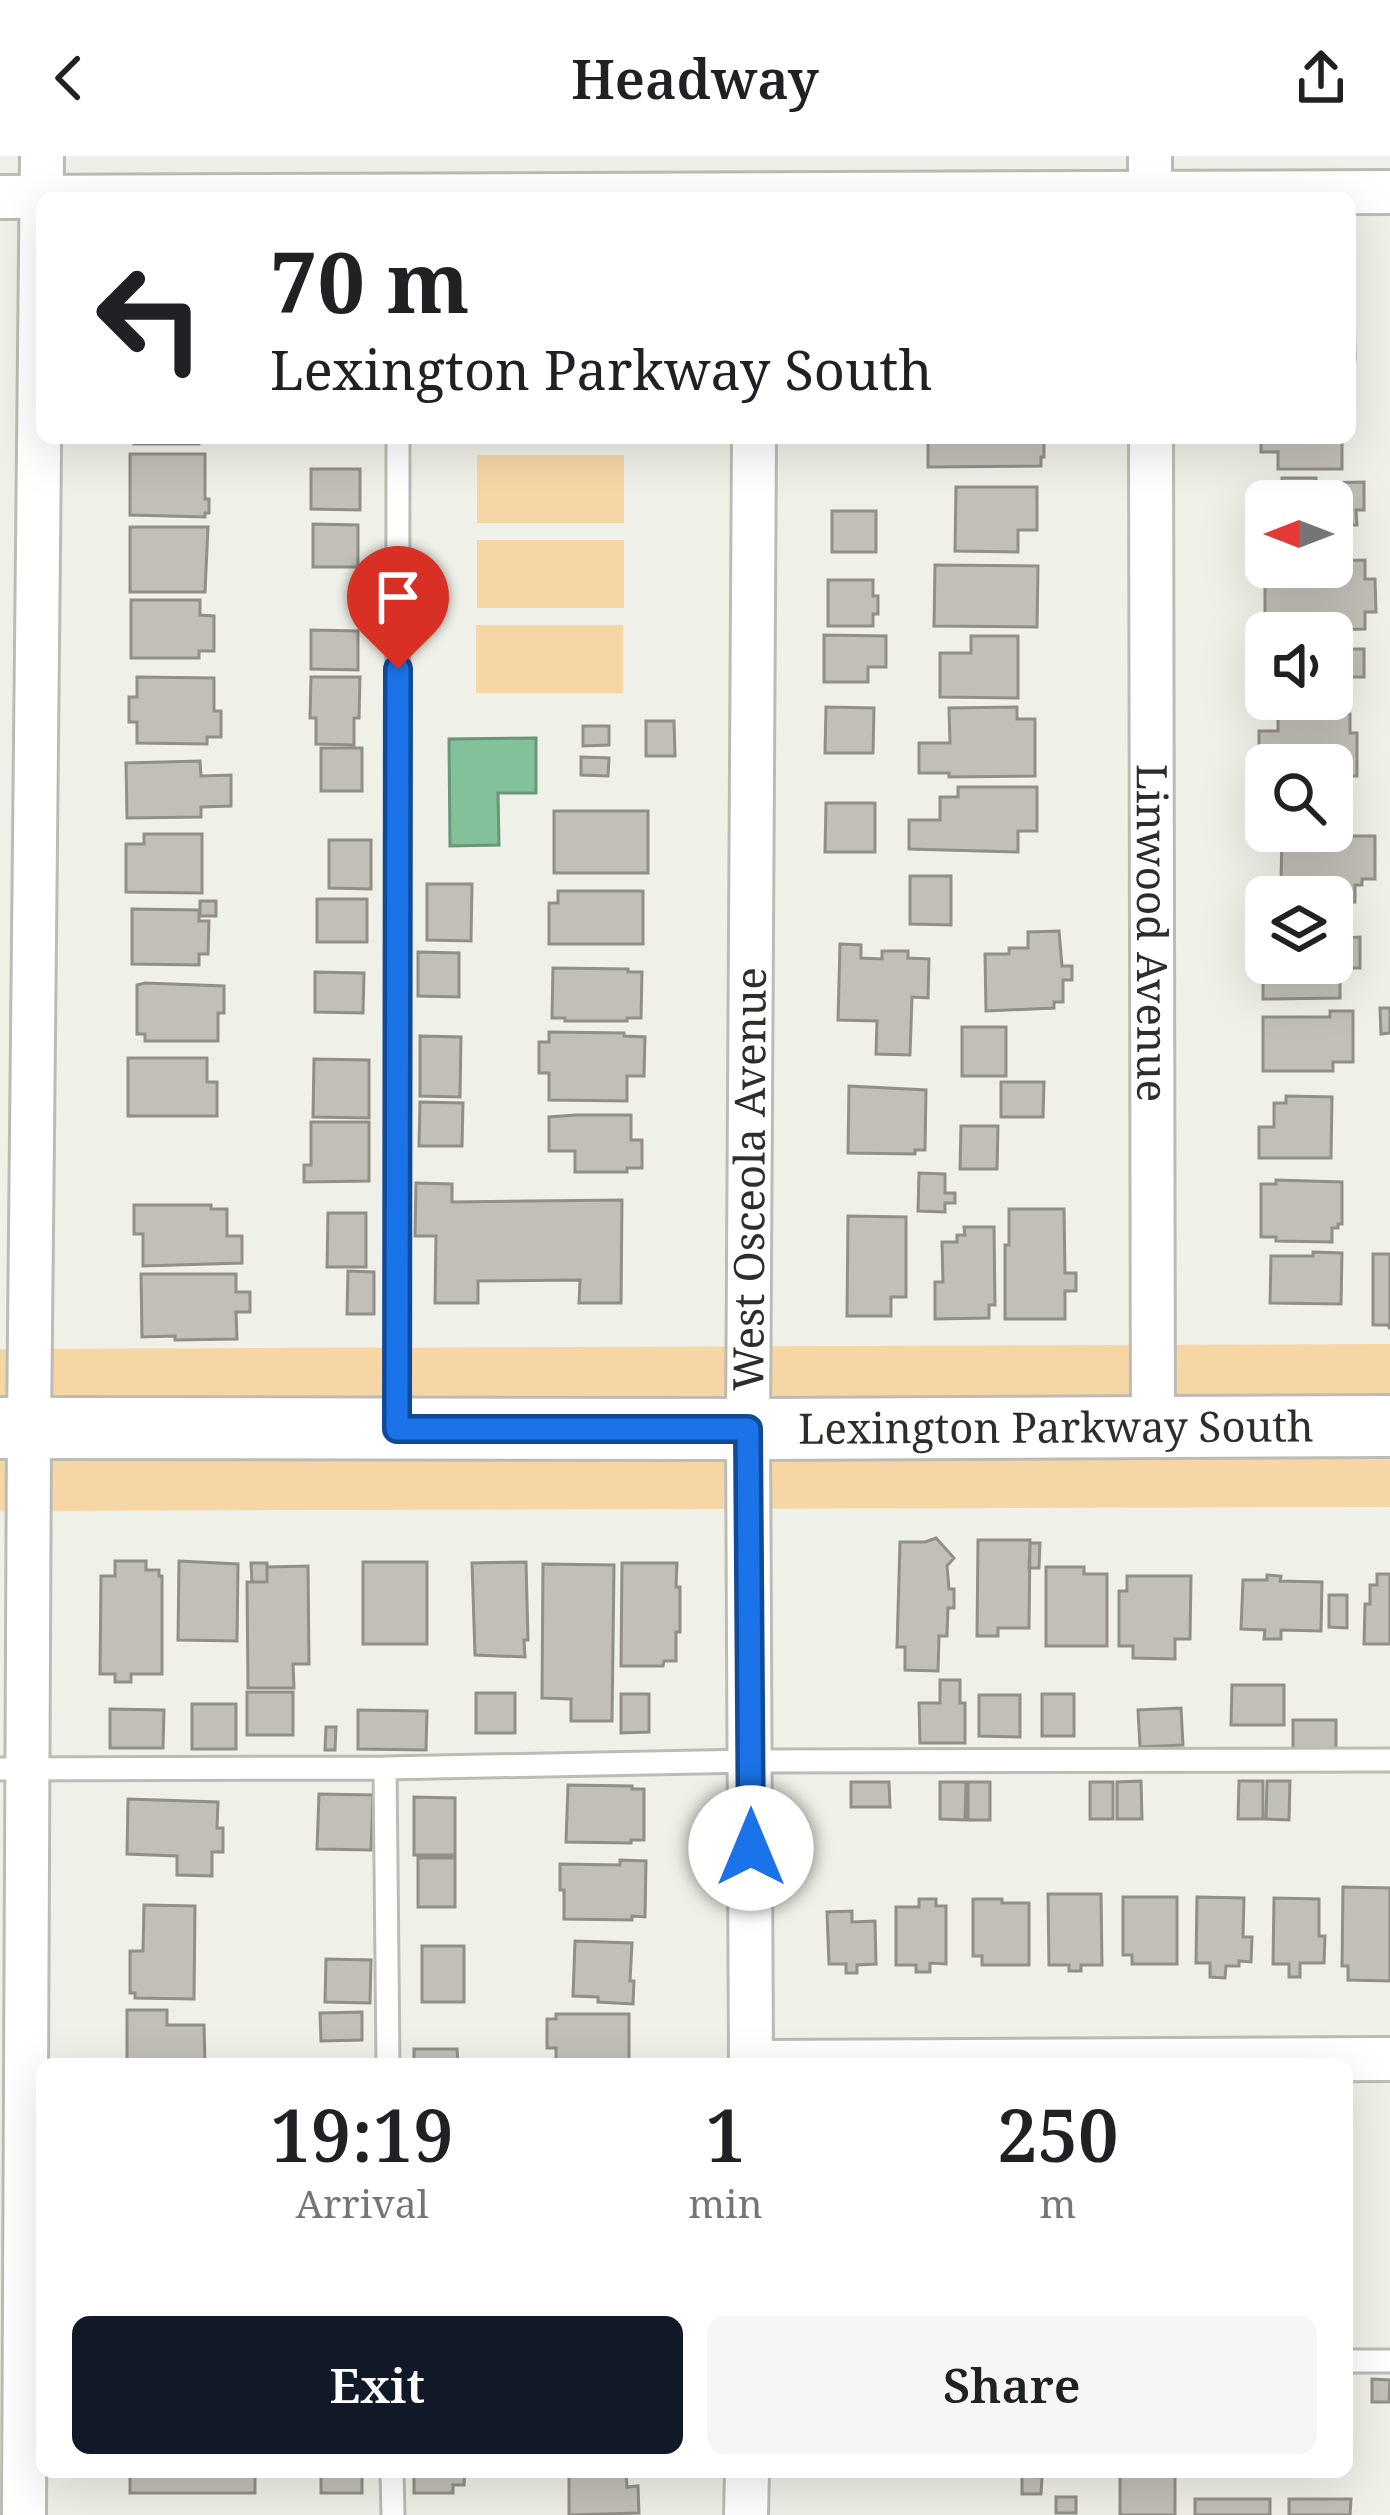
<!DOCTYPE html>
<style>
body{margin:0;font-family:"Noto Serif",serif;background:#f6f6f6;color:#202124;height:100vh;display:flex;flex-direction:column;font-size:45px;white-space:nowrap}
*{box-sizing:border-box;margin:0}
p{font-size:39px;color:#757577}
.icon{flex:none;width:66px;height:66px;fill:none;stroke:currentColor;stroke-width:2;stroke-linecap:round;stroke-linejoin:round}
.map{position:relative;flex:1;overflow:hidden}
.drawer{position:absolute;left:36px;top:1902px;width:1317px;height:420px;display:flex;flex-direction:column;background:#fff;border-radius:18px;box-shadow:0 12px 48px #0002}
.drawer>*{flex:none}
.top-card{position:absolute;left:36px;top:36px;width:1320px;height:252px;border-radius:18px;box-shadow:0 12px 48px #0002;background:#fff;color:#202124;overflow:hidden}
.needle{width:78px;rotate:270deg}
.tools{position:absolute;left:1245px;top:324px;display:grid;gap:24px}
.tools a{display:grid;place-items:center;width:108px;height:108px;border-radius:18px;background:#fff;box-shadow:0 12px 48px #0002;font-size:60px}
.pin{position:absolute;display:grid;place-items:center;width:102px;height:102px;color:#fff;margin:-123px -51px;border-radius:50% 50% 50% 0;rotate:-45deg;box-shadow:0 0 12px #0007}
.pin .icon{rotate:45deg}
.me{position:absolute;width:132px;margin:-66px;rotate:0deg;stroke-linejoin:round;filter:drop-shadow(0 0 9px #0008)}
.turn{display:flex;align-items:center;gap:42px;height:252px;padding:0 36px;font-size:54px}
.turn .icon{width:156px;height:156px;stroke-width:2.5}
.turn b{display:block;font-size:84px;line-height:102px}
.eta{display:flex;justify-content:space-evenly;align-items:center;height:204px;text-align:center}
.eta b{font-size:72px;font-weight:600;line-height:84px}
.primary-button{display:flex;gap:24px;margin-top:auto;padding:24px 36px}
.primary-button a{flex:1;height:138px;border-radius:18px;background:#111827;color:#fff;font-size:48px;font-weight:600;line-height:138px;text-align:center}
.primary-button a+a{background:#f6f6f6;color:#202124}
header{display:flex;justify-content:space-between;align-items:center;height:156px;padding:0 36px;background:#fff;font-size:54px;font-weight:600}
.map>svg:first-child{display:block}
</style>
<header><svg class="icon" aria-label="back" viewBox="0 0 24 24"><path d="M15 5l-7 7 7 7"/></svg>Headway<svg class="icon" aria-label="share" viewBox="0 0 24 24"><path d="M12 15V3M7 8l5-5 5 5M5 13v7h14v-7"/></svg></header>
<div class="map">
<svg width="1390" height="2359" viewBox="0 0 1390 2359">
<rect width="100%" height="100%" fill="#eff1e8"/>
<path fill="#f7d6a6" d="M477,299h147v68h-147z
M477,384h147v68h-147z
M476,469h147v68h-147z
M1390,1188v163l-1390,4v-162z"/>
<path fill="#83c19a" stroke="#699578" stroke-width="3" d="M536,582v55h-38l1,52 -49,1 -1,-107z"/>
<path fill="#c1bfb6" stroke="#918f87" stroke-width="3" d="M1350,142h4l1,62h-5z
M134,282h65v6h-65z
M928,282h116v19h-3v9l-113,1z
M1261,282h81v31h-64v-17h-17z
M130,298h75v45h4v14h-4v4l-75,-2z
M311,313h49v41l-49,-1z
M1282,322h34v5l48,-1v28h-8l1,15h-11l1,19h-15v-43h-66v44h-3l-1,-54h20z
M956,331h81v43h-19v22l-63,-1z
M832,355h44v41h-44z
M313,368l45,1v42h-45z
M130,371h78l-3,65h-75z
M1365,404v19h10l1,33h-11v17l-34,1v-6h-66v-43h15v-14h52v-6z
M935,409l103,1 -1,61 -103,-1z
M828,424h45v16h5v18h-5v12h-45z
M131,444h69v15l14,1v35h-15v7h-68z
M311,474l47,1v39l-47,-1z
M824,479l62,1v31h-18v15h-44z
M1332,479h17v14h15v28h-16l-1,14h-15z
M971,480h47v62l-78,-1v-44h31z
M137,521l77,1v33h7v26h-14v7l-70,-1v-21h-8v-25h8z
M311,521h49l-1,41h-5v27l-38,-1v-26h-6z
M826,551l48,1 -1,45h-48z
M1017,551v12h18v57l-86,1v-4h-30v-30h31l-1,-35z
M1278,553h28v5h44v19h7v43h-25v-11h-66v7h-7v-41h19z
M646,565h28l1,35h-29z
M583,570h26v19l-26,1z
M321,592h41v43h-41z
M581,601l28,1 -1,18 -27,-1z
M200,605l1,15 30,-1v31l-30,1v10l-74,1 -1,-55z
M958,631h79v44h-19v21l-109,-3v-29h31v-23h18z
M826,647h49v49h-50z
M554,655h94v62h-94z
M1332,661h15v19h28v43h-13v6h-7v17h-23l-3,-13h-31v8h-22v-17h5l1,-45h25v-4h25z
M144,678h58v59l-76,-1v-48h18z
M329,684h42v49l-42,-1z
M910,720h41v49l-41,-1z
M427,728h45l-1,57 -44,-1z
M558,735h85v53h-94v-41h9z
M317,743h50v43h-50z
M200,745h16v15h-16z
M132,753l67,1v11h10l-1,33h-9v11l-67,-1z
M1059,775l3,35h10v14h-9v22h-9v6l-68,3 -1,-57h24v-6h19v-16z
M1332,777h10v5l18,-1v31h-14v10l-6,2v18l-77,1v-49h3v13h66z
M840,788l21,1v13l21,1v-8h26v7l21,1 -1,39 -16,-1 -2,58 -34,-1 1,-33 -39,-1z
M418,796l41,1v44l-41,-1z
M553,812l75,1v3h14l-1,46h-14v3h-62v-3h-13z
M315,816l49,1 -1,40 -48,-1z
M145,827l79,3v27h-6v28h-73v-7h-8v-49z
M1380,852h10v25l-9,1z
M1330,855h23v51h-20v9h-70v-54h67z
M962,871h44v49h-44z
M549,876l75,1v3l21,1 -1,39h-17v25l-78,-1v-27h-10v-31h10z
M420,880l41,1 -1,60 -40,-1z
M128,902h79v24h10v34h-89z
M314,903l55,1v58l-56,-1z
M1001,926h43l-1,35h-42z
M849,930l77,4 -1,60h-10v4l-67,-1z
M1286,940l46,1 -1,61h-72v-31h15v-24h12z
M420,946l43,1 -1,43h-43z
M576,959h55v25h11v28h-15v4h-52v-21h-26v-34z
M311,966h58v59l-65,1v-17h7z
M961,970h37l-1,43h-37z
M919,1017l26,1v19h10v10h-10v9l-27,-1z
M1276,1024l66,2v42h-4v4h-6v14l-56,-1v-4h-15v-53h15z
M416,1027l36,1v18l170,-2 -1,103h-42l1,-23 -102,1v22h-43l1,-67h-21z
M134,1049h77v4h16v27h15v27l-99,3v-32h-9z
M1009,1053h55l1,64h11v18h-11v28h-60v-74h4z
M328,1057h38v54h-39z
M848,1060l58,1v80h-15v19h-44z
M964,1071h30l1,78h-6v13l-54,1v-37h8l-1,-40h15v-7h8z
M1313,1096l29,1 -1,51 -71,-1 1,-47h42z
M1373,1098h17v75l-2,-4h-15z
M348,1115l26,1v42h-27z
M141,1118h95v18h14v20h-14l1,27 -62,1v-4l-33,1z
M936,1382l18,20 -7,8 2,23h5v19h-6l-1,28h-8l-1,35 -33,-1v-23h-8l3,-105h25z
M978,1384h52l-1,88h-31v8h-21z
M1030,1387h10l-1,25h-10z
M115,1405h31v9h13v6h3v98h-31v8h-16v-8h-15l1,-98h14z
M179,1405l59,3 -1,77 -59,-1z
M363,1406h64v82h-64z
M526,1406l2,78h-4l1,17 -50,-2 -3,-92z
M251,1407h16v19h-15z
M622,1407h55l-1,24h4v45h-4v29h-12l-1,5h-42z
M543,1408l71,1 -2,156h-41v-22l-29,-1z
M308,1410l1,98h-16l1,24h-46l-1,-106h20v-15z
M1046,1411h38v7h23v72h-61z
M1377,1418h13v70h-26l1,-40h5v-19h7z
M1267,1419l14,1 -1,5 42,1 -1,49 -40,-1v9h-17l1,-9 -24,-1 2,-49h24z
M1127,1420h64l-1,63h-15v20l-42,-1v-12h-14v-55h8z
M1329,1439h18v33l-18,-1z
M940,1524h20v23h5v40h-45l-1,-40h21z
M1232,1529h52v40h-53z
M247,1536h46v43h-46z
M476,1537h39v40h-39z
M621,1538h28v38l-28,1z
M1042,1538h32v42h-32z
M979,1539h41v42l-41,-1z
M192,1548h44v45h-44z
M1181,1552l2,37 -43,2 -2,-37z
M110,1553l54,1 -1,38h-53z
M358,1554l69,1 -1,39 -68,-1z
M1293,1564h43v30h-43z
M326,1571h10l-1,23h-10z
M1141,1625l1,38h-25v-37z
M1239,1625h24v38h-25z
M1267,1625h23l-1,39 -23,-1z
M851,1626h38l1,25h-39z
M940,1626h26l-1,38 -25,-1z
M968,1626h22v38h-22z
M1090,1626h23v37h-23z
M568,1629l64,1v3h12v51h-13v3l-65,-1z
M319,1638l54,1 -2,55 -54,-1z
M414,1641l41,1v57h-41z
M128,1643l90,3 -1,26h6v24h-11v24l-35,-1v-19l-50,-2z
M418,1702h37v49h-37z
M620,1704l26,1 -1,56 -13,-1v4l-68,-1v-29h-4v-26l60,1z
M1343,1731l47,1v93l-42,-1v-14h-6z
M1048,1738h53l1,71h-21v6h-12v-6h-20z
M1123,1741h54v67h-45v-9h-9z
M1197,1741l47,1 -1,39h9l-1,25 -12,-1v5h-13l-1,12 -15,-1v-14h-14z
M1274,1742l45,1v37h6l-1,27h-24v14h-11v-13h-16z
M919,1743h17v7h10v58l-16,-1v9h-14v-7h-20v-58h23z
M973,1743h29v4h27v62h-47v-9h-9z
M144,1749l51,1 -1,93 -59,-1v-5h-5v-42h13z
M852,1755v11l23,-1 1,43 -19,1v8h-11v-9h-17l-2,-52z
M575,1785l57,2 -2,38h4l-1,23 -35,-2v-5l-25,-1z
M422,1790h42v56h-42z
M326,1803l45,1 -1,43 -45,-1z
M127,1854h40v15h37l1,39h-78z
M362,1856v28l-41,1 -1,-28z
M556,1858h73v50h-73v-16h-9v-29h9z
M414,1893h43l1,15h-44z
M1372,2223l18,1 -1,22h-17z
M130,2316h125v21h-125z
M321,2316h41v21h-41z
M414,2316h51l-1,13h-11v8h-39z
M569,2316h57l1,15 11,-1 1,27 -70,2z
M1120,2316h55v43h-55z
M1022,2320l20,1 -1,17h-19z
M1056,2341h20v16h-20z
M1195,2343h75v16h-75z
M1289,2343h62l-1,16h-61z"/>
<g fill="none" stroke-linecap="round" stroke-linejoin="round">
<defs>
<path id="lane" d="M397,1271l1,-989
M385,1612l3,296
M0,1613l385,-1 366,-7 639,-1
M1347,2205h43
M392,2316l1,43"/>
<g id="street">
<path d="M0,41l1390,-5"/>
<path d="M1150,42v-42"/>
<path id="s1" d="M1151,282l2,989"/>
<path d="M751,1906l639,-3"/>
<path id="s2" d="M751,1908l-3,-635 6,-991"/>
<path d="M24,2359l5,-1087 13,-1272"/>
<path d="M746,2359l1,-43"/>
</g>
<g id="secondary">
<path id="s3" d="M0,1272l748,1 642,-3"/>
</g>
</defs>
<use href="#lane" stroke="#bbbdb4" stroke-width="27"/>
<use href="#street" stroke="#bbbdb4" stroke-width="48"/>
<use href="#secondary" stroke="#bbbdb4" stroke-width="66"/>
<use href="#lane" stroke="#fff" stroke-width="21"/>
<use href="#street" stroke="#fff" stroke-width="42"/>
<use href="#secondary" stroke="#fff" stroke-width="60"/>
</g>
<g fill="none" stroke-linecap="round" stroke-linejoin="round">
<defs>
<path id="route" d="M398,513l-1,760h351l3,419"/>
</defs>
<use href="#route" stroke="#114b97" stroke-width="30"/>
<use href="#route" stroke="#1a73e8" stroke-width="21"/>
</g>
<g text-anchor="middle" stroke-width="12" stroke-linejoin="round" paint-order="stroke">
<g font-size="42" fill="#2d2d2a" stroke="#eff1e8">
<text dy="15" stroke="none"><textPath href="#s1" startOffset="495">Linwood Avenue</textPath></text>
<text dy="15" stroke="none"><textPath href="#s2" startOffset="885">West Osceola Avenue</textPath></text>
<text dy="15" stroke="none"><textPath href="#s3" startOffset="1056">Lexington Parkway South</textPath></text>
</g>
</g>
</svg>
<div class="tools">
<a><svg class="needle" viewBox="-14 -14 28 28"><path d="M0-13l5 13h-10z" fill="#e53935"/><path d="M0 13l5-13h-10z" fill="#757577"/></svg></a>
<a><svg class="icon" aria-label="sound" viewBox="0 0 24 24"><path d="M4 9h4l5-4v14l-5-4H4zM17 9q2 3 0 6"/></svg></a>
<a><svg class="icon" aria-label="search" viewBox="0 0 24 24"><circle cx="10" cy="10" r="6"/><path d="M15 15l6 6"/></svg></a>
<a><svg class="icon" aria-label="layers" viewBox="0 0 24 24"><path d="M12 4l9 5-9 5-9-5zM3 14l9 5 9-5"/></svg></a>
</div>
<div class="pin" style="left:398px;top:513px;background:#d93025"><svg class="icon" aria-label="arrive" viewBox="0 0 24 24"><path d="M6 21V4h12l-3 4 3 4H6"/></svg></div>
<svg class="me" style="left:751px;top:1692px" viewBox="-20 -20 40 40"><circle r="19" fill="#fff"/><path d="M0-13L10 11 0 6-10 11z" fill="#1a73e8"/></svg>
<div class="top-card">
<div class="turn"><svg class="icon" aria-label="left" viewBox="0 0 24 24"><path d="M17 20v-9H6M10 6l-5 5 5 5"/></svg><div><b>70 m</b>Lexington Parkway South</div></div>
</div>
<section class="drawer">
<div class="eta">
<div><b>19:19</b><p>Arrival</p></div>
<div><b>1</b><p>min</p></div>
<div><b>250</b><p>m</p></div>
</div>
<div class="primary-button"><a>Exit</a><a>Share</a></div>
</section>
</div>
